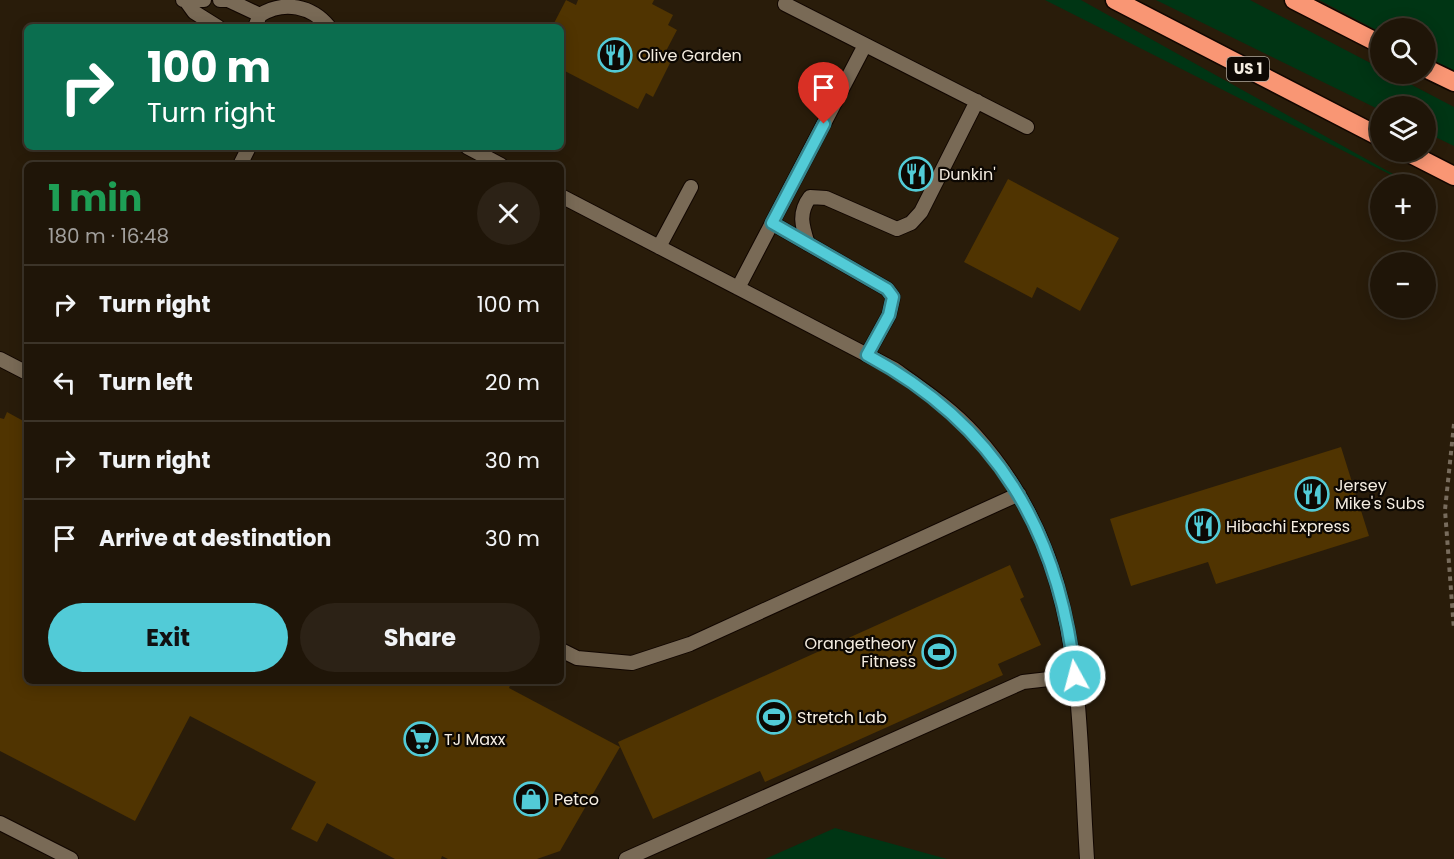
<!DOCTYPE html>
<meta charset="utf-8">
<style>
body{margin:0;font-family:Poppins,sans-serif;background:#2c2216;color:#f1f3f6;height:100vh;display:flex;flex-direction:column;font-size:22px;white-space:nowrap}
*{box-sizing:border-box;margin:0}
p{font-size:20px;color:#a19f9c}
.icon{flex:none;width:33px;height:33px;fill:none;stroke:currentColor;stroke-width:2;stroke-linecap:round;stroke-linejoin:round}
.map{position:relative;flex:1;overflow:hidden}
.sheet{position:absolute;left:24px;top:162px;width:540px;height:522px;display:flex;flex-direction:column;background:#1f1508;border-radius:9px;box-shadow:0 3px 15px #0003,0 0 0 2px #3c3429}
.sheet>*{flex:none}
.top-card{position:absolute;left:24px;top:24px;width:540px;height:126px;border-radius:9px;box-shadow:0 3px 15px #0003,0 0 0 2px #3c3429;background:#0b6e4f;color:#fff;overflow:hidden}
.tools{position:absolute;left:1370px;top:18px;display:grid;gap:12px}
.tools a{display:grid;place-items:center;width:66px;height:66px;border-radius:50%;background:#1f1508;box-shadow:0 3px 15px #0003,0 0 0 2px #3c3429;font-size:30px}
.pin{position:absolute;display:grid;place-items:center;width:51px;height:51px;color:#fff;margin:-62px -26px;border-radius:50% 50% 50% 0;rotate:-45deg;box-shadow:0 0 6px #0007}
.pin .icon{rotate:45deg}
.me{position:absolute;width:66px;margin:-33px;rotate:353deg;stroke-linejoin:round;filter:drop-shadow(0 0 4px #0008)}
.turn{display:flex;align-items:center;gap:21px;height:126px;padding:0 24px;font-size:27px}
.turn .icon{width:78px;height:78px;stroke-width:2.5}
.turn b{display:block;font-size:42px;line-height:51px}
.round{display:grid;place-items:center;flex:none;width:63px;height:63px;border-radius:32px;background:#2c2216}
.headline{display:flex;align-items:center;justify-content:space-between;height:102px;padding:0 24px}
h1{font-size:36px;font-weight:700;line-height:45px;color:#1e9e55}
.action{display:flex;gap:12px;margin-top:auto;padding:12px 24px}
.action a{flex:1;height:69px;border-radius:36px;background:#52cbd7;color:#111;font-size:24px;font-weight:700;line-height:69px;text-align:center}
.action a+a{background:#2c2216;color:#f1f3f6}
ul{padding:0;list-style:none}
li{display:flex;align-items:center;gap:18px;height:78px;padding:0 24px;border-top:2px solid #3c3429}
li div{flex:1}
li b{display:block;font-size:22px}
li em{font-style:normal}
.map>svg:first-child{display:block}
</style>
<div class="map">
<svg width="1454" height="859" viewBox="0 0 1454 859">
<rect width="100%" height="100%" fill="#291c0a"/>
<path fill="#003514" d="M1045,0h36l330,184h-2z
M1156,0h94l130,68v6h11l63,33v39l-29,-14v-26h-45v4z
M1319,0h135v71l-29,-15v-28h-45v4z
M835,828l112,31h-182z"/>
<path fill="#503401" d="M566,0l10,5 2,-5h76l-2,4 21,11 -5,10 9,5 -12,23 8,4 -20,40 -7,-4 -8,16 -77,-40v-42h-9z
M1008,179l111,59 -39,73 -43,-24 -5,11 -68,-36z
M7,412l20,11v258h480l4,2 -2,5 111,59 -60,104 -23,8h-89l-6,-3 -1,3h-46l-68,-36 -10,19 -26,-13 25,-47 -126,-66 -55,105 -135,-70v-333l4,1z
M1341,447l28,89 -153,48 -8,-22 -77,24 -21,-67z
M1010,565l14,32 -4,2 21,46 -43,19 5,11 -238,107 -5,-11 -107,48 -35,-77z"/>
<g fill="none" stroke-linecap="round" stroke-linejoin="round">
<defs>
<path id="lane" d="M183,0h21
M220,0h8l32,15
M186,1l8,11 24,15
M785,4l242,123
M255,27l5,-12c24,-15 52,-9 69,12
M467,147l34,18
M240,165l9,-18
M561,196l333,173c28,20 58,40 81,66 111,123 102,270 112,424
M772,223l115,66 6,8 -4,18 -22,40
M808,244c-6,-18 -10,-31 2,-47l16,1 71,31 14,-6 10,-11 56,-111
M659,247l32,-60
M738,288l127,-243
M0,359l27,14
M561,650l16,8 55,5 58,-19 329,-150
M0,823l71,36
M626,859l397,-177 52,-6"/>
<path id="highway" d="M1115,0l265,137
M1294,0l86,44
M1425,68l29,14
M1407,152l47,24"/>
</defs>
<use href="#lane" stroke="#110600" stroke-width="16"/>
<use href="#highway" stroke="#110600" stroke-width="21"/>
<path stroke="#786c5d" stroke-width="4" stroke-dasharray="4.5 4.5" stroke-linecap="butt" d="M1454,424l-9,86 9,120"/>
<use href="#lane" stroke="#796a56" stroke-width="14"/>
<use href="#highway" stroke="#f99674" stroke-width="18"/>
</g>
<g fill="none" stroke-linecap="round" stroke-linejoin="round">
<defs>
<path id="route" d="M824,124l-52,99 115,66 6,8 -4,18 -22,40c130,70 192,176 208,321"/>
</defs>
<use href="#route" stroke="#35848c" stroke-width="15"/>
<use href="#route" stroke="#52cbd7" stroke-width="10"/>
</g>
<defs>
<symbol id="restaurant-ring" viewBox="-11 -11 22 22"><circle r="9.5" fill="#0d0803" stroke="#52cbd7" stroke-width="1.5"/><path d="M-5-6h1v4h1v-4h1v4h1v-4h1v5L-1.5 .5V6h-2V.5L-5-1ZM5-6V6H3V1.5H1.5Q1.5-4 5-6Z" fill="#52cbd7"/></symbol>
<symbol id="stadium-ring" viewBox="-11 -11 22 22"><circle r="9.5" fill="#0d0803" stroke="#52cbd7" stroke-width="1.5"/><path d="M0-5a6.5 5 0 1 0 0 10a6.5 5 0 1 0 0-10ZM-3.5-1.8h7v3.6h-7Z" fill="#52cbd7"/></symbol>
<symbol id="supermarket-ring" viewBox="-11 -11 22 22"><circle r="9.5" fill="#0d0803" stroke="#52cbd7" stroke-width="1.5"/><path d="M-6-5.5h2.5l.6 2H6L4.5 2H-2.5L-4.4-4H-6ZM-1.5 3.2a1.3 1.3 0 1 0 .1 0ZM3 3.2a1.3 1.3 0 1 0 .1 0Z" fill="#52cbd7"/></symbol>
<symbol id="shop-ring" viewBox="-11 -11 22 22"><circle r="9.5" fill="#0d0803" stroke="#52cbd7" stroke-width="1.5"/><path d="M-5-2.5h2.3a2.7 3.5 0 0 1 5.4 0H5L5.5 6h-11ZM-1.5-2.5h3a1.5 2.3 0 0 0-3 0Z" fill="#52cbd7"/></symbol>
</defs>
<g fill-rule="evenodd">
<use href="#restaurant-ring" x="596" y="36" width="38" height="38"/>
<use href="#restaurant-ring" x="897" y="155" width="38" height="38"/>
<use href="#restaurant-ring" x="1293" y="475" width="38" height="38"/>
<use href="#restaurant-ring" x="1184" y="507" width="38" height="38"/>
<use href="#stadium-ring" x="920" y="633" width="38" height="38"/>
<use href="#stadium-ring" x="755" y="698" width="38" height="38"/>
<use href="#supermarket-ring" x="402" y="720" width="38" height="38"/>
<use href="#shop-ring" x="512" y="780" width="38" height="38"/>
</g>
<g text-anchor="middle" stroke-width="4.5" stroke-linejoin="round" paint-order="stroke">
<rect fill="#0d0803" stroke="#afa89e" stroke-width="1.5" x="1227" y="57" width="42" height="24" rx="4.5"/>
<g font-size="15" font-weight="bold" fill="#f5ede1">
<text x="1248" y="74">US 1</text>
</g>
<g font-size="16" fill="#f5ede1" stroke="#0d0803" text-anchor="start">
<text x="638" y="61">Olive Garden</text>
<text x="939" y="180">Dunkin'</text>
<text x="1335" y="491">Jersey<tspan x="1335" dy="18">Mike's Subs</tspan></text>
<text x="1226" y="532">Hibachi Express</text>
<text x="916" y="649" text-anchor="end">Orangetheory<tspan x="916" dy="18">Fitness</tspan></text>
<text x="797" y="723">Stretch Lab</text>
<text x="444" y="745">TJ Maxx</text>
<text x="554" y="805">Petco</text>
</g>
</g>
</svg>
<div class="tools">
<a><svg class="icon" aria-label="search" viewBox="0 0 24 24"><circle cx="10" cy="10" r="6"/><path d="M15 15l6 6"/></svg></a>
<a><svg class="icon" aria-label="layers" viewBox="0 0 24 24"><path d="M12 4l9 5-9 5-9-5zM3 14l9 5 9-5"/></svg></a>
<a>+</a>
<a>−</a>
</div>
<div class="pin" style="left:824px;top:124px;background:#d93025"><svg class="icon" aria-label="arrive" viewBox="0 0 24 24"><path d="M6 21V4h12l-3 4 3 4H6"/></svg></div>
<svg class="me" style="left:1075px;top:676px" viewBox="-20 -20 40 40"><circle r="17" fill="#52cbd7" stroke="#fff" stroke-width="3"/><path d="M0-11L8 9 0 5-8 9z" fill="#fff"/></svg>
<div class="top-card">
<div class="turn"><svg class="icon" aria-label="right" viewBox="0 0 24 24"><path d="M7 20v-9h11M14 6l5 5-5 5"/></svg><div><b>100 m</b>Turn right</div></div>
</div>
<section class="sheet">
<div class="headline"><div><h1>1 min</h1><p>180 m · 16:48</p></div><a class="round"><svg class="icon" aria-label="close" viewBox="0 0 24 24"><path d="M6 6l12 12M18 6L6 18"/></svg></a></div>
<ul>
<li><svg class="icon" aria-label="right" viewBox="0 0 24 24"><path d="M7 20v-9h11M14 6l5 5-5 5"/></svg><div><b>Turn right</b></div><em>100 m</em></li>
<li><svg class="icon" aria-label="left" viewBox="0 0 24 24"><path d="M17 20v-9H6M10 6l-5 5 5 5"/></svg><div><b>Turn left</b></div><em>20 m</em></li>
<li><svg class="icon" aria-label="right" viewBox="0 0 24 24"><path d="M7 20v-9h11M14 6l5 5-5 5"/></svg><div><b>Turn right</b></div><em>30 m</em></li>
<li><svg class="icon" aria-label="arrive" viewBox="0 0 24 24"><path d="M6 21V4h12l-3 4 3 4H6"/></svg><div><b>Arrive at destination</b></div><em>30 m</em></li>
</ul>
<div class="action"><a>Exit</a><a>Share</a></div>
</section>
</div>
